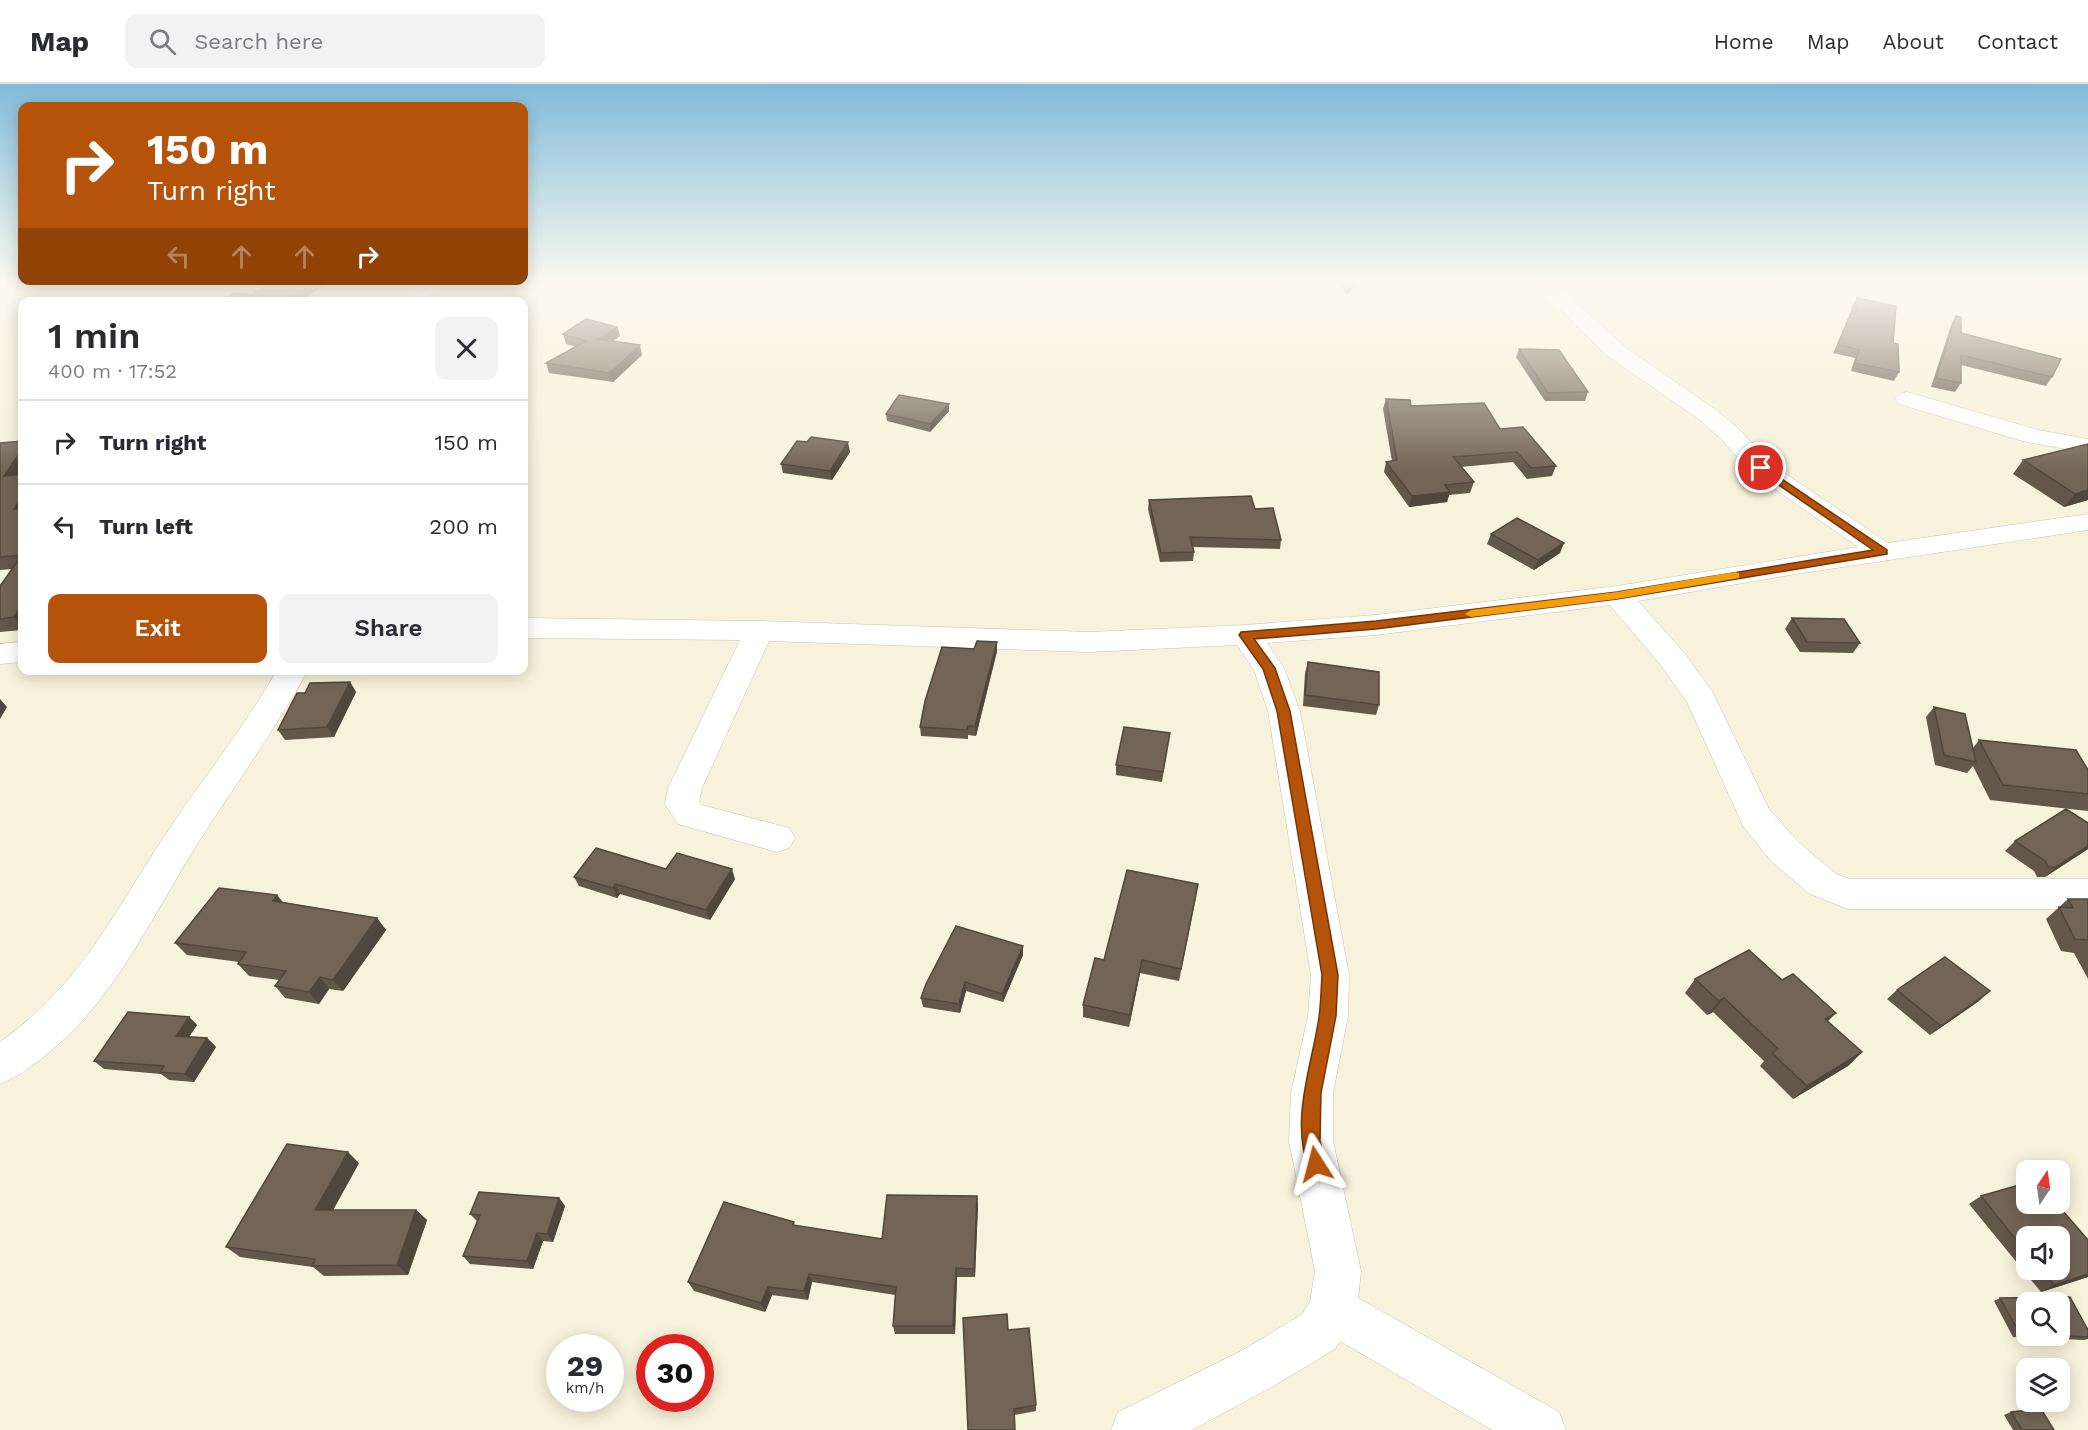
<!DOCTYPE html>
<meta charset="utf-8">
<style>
body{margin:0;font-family:"Work Sans",sans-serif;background:#f2f2f3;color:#2b2b33;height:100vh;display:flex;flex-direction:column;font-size:22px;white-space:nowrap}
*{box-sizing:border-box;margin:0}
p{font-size:20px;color:#7c7c81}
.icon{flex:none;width:33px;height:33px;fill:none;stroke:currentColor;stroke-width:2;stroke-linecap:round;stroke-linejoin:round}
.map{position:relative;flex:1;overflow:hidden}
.sheet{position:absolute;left:18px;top:213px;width:510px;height:378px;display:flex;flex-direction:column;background:#fff;border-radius:12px;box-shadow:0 3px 15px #0003}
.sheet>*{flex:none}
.hud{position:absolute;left:18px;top:18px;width:510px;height:183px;border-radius:12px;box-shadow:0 3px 15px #0003;background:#b45309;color:#fff;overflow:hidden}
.needle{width:39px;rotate:13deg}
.buttons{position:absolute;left:2016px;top:1076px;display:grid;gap:12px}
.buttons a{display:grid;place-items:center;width:54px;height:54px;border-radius:12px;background:#fff;box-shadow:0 3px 15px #0003;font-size:30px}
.speed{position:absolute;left:546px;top:1250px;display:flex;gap:12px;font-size:30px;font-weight:700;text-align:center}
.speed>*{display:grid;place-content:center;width:78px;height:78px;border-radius:50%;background:#fff;box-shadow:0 3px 15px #0003;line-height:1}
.speed small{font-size:15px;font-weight:400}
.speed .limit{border:9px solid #d22;background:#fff;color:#111}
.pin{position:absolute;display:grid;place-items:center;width:51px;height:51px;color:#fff;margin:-26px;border:3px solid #fff;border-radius:50%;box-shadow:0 2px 6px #0007}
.me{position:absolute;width:66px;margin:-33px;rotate:351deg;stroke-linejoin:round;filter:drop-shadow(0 0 4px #0008)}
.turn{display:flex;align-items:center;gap:21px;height:126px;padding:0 30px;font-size:27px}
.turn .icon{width:78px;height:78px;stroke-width:2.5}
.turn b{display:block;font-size:42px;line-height:51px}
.lanes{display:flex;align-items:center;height:57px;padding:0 30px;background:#0003;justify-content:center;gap:30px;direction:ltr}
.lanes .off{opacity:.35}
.round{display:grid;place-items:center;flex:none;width:63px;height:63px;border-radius:12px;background:#f2f2f3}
.head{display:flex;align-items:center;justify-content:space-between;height:102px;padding:0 30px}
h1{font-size:36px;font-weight:600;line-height:45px}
.button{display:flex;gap:12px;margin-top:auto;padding:12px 30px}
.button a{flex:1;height:69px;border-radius:12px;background:#b45309;color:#fff;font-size:24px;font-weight:600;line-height:69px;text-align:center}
.button a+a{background:#f2f2f3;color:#2b2b33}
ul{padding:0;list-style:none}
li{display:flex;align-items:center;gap:18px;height:84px;padding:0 30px;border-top:2px solid #e1e1e2}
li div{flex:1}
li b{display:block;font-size:22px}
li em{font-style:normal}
header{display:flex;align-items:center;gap:36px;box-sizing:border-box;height:84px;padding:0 30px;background:#fff;border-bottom:2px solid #e1e1e2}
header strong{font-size:28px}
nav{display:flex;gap:33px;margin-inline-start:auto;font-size:21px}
.search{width:420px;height:54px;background:#f2f2f3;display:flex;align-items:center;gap:15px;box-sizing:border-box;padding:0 21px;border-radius:12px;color:#7c7c81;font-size:22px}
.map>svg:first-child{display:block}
</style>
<header>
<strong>Map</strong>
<div class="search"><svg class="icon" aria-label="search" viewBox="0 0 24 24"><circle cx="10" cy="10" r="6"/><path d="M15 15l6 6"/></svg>Search here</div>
<nav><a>Home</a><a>Map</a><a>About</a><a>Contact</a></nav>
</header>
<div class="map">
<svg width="2088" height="1346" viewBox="0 0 2088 1346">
<rect width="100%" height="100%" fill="#f7f2db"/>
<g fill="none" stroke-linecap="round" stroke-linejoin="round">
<defs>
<path id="minor" d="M420,199h23l-22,19h-24z
M1532,199h22l71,64 91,63 23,19 31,34 118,80 200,-29v16l-292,44 -158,27 47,53 27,37 57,118 29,33 38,32 14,5h238v30h-240l-38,-15 -38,-32 -29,-36 -56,-124 -24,-34 -53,-63 -234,30 -109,8 17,25 16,43 49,264 -1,41 -15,77v48l28,130 -3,27 201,114 7,18h-74l-152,-89 -5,8 -60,36 -83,45h-81l7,-18 123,-61 60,-36 9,-13 5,-31 -26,-130 2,-48 17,-77 3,-41 -43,-264 -14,-41 -17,-25 -148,7 -320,-11 -67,147 -3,14 3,3 87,23 6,10 -6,10 -12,4 -99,-28 -13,-20 3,-16 72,-148 -216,-2v-20l235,3 330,11 156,-7 131,-10 241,-29 241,-39 -106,-74 -31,-34 -21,-19 -91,-63z
M1907,308l131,38 50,9v14l-62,-11 -127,-38 -4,-5 4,-5z
M22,558v20l-22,2v-20z
M277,586h31c-33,60 -73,115 -110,173 -47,74 -82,156 -152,212 -15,12 -29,22 -46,29v-42c86,-61 117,-137 174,-220 35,-51 73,-99 103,-152z"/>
</defs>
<use href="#minor" stroke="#c9c4ae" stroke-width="1"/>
<use href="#minor" fill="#fff" fill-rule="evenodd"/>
</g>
<path fill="#635749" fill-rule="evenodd" d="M1340,199h17l-10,12z
M1857,214l36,45 6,29 -5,9 -43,-10 4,-13 -22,-5 18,-40 1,-7z
M1956,232l5,17 91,44 -6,9 -85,-21v18l-6,9 -24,-5 20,-62z
M617,243l3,9 -8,5 30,14 -29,27 -64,-9 -3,-10 30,-16 -10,-3 -3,-10z
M1519,265l69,43 -3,9h-40l-29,-44z
M1386,315l114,30 56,37 -4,10 -25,3 -14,-17 -52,5 13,15 -4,11 -21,2 -2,7 -38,5 -25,-35 2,-10 6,-1 -9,-52z
M949,327l-19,21 -43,-11 -1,-7z
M22,357v189l-22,2v-46l12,-17 -12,1v-127z
M2088,360v56l-24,7 -51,-33 10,-14z
M850,368l-18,28 -49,-7 -2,-9z
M1149,416l106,9 26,31 -1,9 -87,-2 1,5 -1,9 -33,1 -12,-53z
M1491,450l69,19 -26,17 -47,-26z
M1792,534l68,25 -7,10 -53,-1 -15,-23z
M997,558v9l-21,85 -8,-1v4l-47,-3 -1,-9 54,-78z
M1308,578l71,43 -3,10 -73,-9 2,-33z
M350,598l6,10 -22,45 -49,3 -7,-10 27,-37z
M1934,623l39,41 6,-8 109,30v41l-98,-11 -17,-34 -6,7 -32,-8 -9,-48z
M1168,660l-6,38 -46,-7v-10z
M2015,757l73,8 -43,28h-8l-3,-6 -29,-20z
M666,785l69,10 -25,41 -90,-26 -3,4 -38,-12 -5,-9z
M1196,813l-17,84 -39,-8 -11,54 -46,-10v-12l21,-45z
M2068,815h20v80l-14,-26 -13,-2 -15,-32z
M283,818l94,16 9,12 -43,61 -14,-2 -10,15 -34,-6 -10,-12 4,-6 -30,-4 -11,-12 1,-2 -52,-7 -12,-12z
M1023,871l-20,47 -37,-11 -6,22 -37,-6 -2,-9z
M1695,895l133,42 34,31 -14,14 -55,33 -33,-33 4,-5 -51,-49 -6,3 -22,-22z
M1897,906l82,11 -49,34 -43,-36z
M189,933l8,8 -8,12 18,1 9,9 -22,35 -25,-2 -8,-6 -57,-5 -10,-8z
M359,1079l-26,47h83l11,10 -19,55 -84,1 -11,-9 -73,-10 -14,-10z
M977,1112l1,9 -3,72h-18l-2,57h-60l-2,-8 2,-31 -83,-13 -4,18 -36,-5 -7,17 -71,-21 -6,-9 108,-56 86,13z
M1981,1112l107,81 -47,15 -72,-88zM2026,1152l34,33h-34z
M559,1114l6,8 -12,36 -10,-1 -10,28 -63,-5 -7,-8 14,-35 -7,-7z
M2070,1213l18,33v9l-4,1 -71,-3 -19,-36 6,-3zM2026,1218h34v33h-34z
M1008,1246l28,75v6l-22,4z
M2011,1328l43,18h-41l-9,-15z"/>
<path fill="#50473c" d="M311,199h16l-27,19h-16z
M1352,199h5l-10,12 1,-8z
M617,243l3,9 -19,13 -2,-10z
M640,261l2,10 -29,27 -3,-9z
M949,320v7l-19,21v-8z
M848,358l2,10 -18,28 -2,-9z
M22,365v25l-18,2z
M2088,406v10l-24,7 11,-13z
M1450,408l-3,10 -38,5 3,-11z
M22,413v23l-8,-11z
M1564,459l-4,10 -26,17 4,-10z
M22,521v22l-8,-10z
M997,558v9l-21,85 -1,-10z
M350,598l6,10 -22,45 -7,-10z
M0,615l7,8 -7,12z
M2088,762v3l-43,28 11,-10z
M732,785l3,10 -25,41 -4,-10z
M615,800l5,10 -3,4 -4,-10z
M277,811l10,12 -14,-6z
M377,834l9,12 -43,61 -10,-11z
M1023,862v9l-20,47 -1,-8z
M1142,876l-2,13 -11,54 1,-12z
M320,893l9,12 -10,15 -10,-12z
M965,898l1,9 -6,22 -1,-9z
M1990,907l-11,10 -49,34 11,-9z
M1724,914l-11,14 -6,3 12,-14z
M1836,929l-13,13 2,-7z
M189,933l8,8 -13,19 -8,-8z
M207,954l9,9 -22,35 -9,-8z
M1862,968l-14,14 -55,33 14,-13z
M348,1068l11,11 -32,58 -12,-11z
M977,1112l1,9 -3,72 -1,-8z
M559,1114l6,8 -12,36 -6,-8z
M416,1126l11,10 -19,55 -11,-10z
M537,1149l6,8 -10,28 -6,-8z
M956,1184l1,9 -2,57 -2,-8z
M809,1190l3,8 -4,18 -4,-9z
M2088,1190v3l-47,15 13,-7z
M768,1203l4,8 -7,17 -4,-9z"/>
<path fill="#736555" stroke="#50473c" stroke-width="1.5" d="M271,199h40l-27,19h-63l13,-9 18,2z
M1346,199h6l-4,4z
M1857,214l39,8 -3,37 5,1 1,28 -44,-9 4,-13 -21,-6 13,-31 4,1z
M1956,232l5,1v16l100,26 -9,18 -91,-22v28l-25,-5z
M586,235l31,8 -18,12 41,6 -30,28 -64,-10 40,-22 -23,-7z
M1519,265l40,1 29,42 -40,1z
M899,311l50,9 -19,20 -44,-10z
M1386,315l24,1 1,6 73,-3 16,26 23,-2 33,39 -25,2 -14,-16 -64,5 21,25 -29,3 5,7 -38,4 -26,-34 11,-2z
M811,353l37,5 -18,29 -49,-7 16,-23 10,1z
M22,357v8l-18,27 18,-2v23l-8,12h8v96l-8,12 -14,2v-33l22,-31 -22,2v-114z
M2088,360v46l-13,4 -52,-34z
M1251,412l4,13 18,-1 8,32 -91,-3 4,15 -33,1 -12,-53z
M1517,434l47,25 -26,17 -47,-26z
M1792,534l52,1 16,24 -53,-1z
M977,557l20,1 -22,84h-7l-1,4 -47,-3 5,-26 17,-54 32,2z
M1308,578l71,10v33l-74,-10z
M350,598l-23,45 -49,3 19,-37h8l5,-10z
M1934,623l31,7 11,48 -32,-7z
M1124,643l46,6 -7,39 -47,-7z
M1979,656l97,10 12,20v24l-85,-9z
M2066,725l22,14v23l-32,21h-8l-3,-6 -30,-20z
M596,764l70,21 11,-16 55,16 -26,41 -91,-26 -2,4 -39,-11z
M1127,786l71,14 -17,85 -39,-9 -12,55 -47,-10 12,-47 9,2z
M219,804l58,7 -4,6 104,17 -44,62 -13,-3 -11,15 -34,-6 11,-15 -48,-7 8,-12 -71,-9z
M2068,815h20v41l-13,-1 -16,-32 14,1z
M956,842l67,20 -21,48 -37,-12 -6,22 -38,-6 5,-14z
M1749,866l33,30 11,-6 43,39 -11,6 37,33 -55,34 -35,-33 6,-4 -54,-51 -5,3 -24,-22z
M1945,873l45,34 -49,35 -44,-36z
M128,928l61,5 -13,19 31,2 -22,36 -25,-2 4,-6 -70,-5z
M287,1060l61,8 -33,58h101l-19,55 -85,1 3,-7 -89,-12z
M2026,1099v20h30l32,37v34l-34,11 -13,-16h19v-33h-34v16l-45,-56z
M479,1108l80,6 -12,36 -10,-1 -10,28 -64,-5 17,-41 -10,-1z
M887,1111l90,1 -3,73 -18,-1 -3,58h-60l3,-39 -87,-13 -5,17 -36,-4 -7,16 -73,-21 36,-80 70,20 -1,3 89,14z
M2070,1213l18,33v7l-42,-2h14v-33h-34v32h-6l-20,-36z
M1007,1230l1,16 21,-2 7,77 -22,4 1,21h-47l-5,-112z
M2041,1325l13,21h-32l-11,-18z"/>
<linearGradient id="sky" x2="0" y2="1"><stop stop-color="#81bbdb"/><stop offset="0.51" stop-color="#fbf9ef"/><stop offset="1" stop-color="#fbf9ef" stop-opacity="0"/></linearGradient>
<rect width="2088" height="388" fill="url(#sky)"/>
<path fill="#b45309" stroke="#753606" stroke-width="1.5" d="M1761,381l126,85v4l-270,45 -241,30 -122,10 21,29 15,43 48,264 -2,41 -15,77 -1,48 5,23 -3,7 -6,2 -6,-2c-21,-49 2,-105 9,-154 2,-14 2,-28 3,-42l-45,-264 -14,-42 -24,-34 2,-3 135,-11 241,-29 256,-42 -116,-80 -2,-2z"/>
<path fill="#f59e0b" d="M1735,488l4,1v5l-122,21 -146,18 -6,-3 6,-4 146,-18z"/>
</svg>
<div class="buttons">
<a><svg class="needle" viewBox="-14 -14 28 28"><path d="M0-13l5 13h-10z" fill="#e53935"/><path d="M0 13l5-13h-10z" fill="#7c7c81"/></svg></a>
<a><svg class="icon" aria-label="sound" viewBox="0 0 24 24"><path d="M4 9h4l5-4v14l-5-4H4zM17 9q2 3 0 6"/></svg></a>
<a><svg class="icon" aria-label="search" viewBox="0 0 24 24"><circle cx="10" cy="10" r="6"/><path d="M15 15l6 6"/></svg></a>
<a><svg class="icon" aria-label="layers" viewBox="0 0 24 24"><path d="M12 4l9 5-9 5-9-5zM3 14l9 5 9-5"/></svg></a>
</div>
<div class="speed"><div>29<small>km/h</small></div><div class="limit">30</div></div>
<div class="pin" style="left:1761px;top:384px;background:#d93025"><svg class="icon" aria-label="arrive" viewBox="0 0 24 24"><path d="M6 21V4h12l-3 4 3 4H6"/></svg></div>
<svg class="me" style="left:1316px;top:1080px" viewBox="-20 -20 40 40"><path d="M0-17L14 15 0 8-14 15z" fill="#b45309" stroke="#fff" stroke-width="4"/></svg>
<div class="hud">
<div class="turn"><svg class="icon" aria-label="right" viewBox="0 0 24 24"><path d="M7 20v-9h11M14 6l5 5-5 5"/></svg><div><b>150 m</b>Turn right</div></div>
<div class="lanes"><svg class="icon off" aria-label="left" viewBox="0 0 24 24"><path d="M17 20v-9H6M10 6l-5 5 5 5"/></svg><svg class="icon off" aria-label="ahead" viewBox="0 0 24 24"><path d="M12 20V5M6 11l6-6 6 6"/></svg><svg class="icon off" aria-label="ahead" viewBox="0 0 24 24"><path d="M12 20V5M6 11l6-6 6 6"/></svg><svg class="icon" aria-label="right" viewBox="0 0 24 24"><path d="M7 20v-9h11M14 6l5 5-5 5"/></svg></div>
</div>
<section class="sheet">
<div class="head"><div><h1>1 min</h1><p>400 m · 17:52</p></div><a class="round"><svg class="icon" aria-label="close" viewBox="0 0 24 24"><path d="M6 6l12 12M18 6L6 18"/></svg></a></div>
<ul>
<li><svg class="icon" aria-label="right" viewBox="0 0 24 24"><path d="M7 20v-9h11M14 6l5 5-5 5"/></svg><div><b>Turn right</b></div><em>150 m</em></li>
<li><svg class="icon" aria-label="left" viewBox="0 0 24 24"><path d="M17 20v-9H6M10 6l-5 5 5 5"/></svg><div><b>Turn left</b></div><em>200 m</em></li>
</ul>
<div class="button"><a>Exit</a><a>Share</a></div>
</section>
</div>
